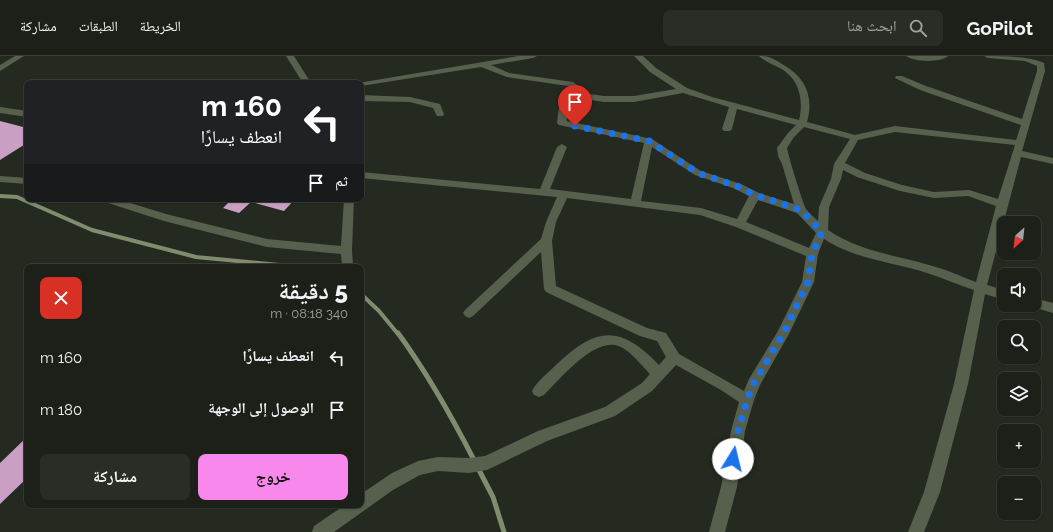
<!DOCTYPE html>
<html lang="ar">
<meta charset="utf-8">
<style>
body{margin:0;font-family:Raleway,"Noto Naskh Arabic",sans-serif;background:#292d26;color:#f1f3f6;direction:rtl;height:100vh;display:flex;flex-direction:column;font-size:15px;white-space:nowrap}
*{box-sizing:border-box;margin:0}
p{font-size:13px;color:#a0a3a2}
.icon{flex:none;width:22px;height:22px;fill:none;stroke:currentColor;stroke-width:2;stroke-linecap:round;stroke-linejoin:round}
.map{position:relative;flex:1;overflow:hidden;direction:ltr}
.side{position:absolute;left:24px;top:208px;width:340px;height:244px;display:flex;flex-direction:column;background:#1c2019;border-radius:8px;box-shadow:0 1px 3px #0004,0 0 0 1px #3a3e38;direction:rtl}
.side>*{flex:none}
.top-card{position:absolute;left:24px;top:24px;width:340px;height:122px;border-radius:8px;box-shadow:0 1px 3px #0004,0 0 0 1px #3a3e38;direction:rtl;background:#202124;color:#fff;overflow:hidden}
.needle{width:26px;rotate:207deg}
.tools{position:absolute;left:997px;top:160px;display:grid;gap:8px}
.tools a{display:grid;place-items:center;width:44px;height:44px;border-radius:8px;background:#1c2019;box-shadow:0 1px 3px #0004,0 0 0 1px #3a3e38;font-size:20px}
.pin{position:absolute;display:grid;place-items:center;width:34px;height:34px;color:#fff;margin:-41px -17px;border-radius:50% 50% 50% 0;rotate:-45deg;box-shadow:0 0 4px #0007}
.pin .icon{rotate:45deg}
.me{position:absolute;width:44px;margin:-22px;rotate:9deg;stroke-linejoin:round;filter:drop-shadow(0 0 3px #0008)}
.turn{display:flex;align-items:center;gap:14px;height:84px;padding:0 16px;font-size:18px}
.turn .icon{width:52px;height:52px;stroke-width:2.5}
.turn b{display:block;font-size:28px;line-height:34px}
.then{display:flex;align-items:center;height:38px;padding:0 16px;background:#0003;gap:8px;font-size:15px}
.round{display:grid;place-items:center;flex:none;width:42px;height:42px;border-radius:8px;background:#292d26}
.head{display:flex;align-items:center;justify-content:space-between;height:68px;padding:0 16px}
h1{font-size:24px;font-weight:800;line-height:30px}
.button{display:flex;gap:8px;margin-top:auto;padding:8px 16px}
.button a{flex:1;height:46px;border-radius:8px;background:#f888eb;color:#111;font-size:16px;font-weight:800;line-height:46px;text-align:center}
.button a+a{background:#292d26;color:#f1f3f6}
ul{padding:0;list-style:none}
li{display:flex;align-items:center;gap:12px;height:52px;padding:0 16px}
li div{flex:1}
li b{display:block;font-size:15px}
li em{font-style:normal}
header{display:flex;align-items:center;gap:24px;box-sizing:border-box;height:56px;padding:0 20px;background:#1c2019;border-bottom:1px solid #3a3e38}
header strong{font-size:19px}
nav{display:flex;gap:22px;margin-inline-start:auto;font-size:14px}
.search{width:280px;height:36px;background:#292d26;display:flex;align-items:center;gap:10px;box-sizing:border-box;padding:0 14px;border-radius:8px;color:#a0a3a2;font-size:15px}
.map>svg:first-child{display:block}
</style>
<header>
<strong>GoPilot</strong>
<div class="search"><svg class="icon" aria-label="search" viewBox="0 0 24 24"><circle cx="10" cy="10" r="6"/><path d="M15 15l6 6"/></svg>ابحث هنا</div>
<nav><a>الخريطة</a><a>الطبقات</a><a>مشاركة</a></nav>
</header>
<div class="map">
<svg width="1053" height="476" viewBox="0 0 1053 476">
<rect width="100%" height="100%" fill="#252a21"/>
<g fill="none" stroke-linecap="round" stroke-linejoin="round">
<path stroke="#7f8d6e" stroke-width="4" d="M0,140l17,1 75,33 104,27 104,10
M361,238l18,17 19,23"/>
<path stroke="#7f8d6e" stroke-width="5" d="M398,277c30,41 54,84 77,129
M478,412l15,29 11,35"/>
</g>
<path fill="#c9a0c3" d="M0,65l27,7v15l-27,17z
M232,143h63l-11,12 -33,-9 -12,11 -16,-5z
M27,381v41l-27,26v-41z"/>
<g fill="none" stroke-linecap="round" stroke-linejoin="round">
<path fill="#57604d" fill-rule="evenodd" d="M15,0h9l-24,15v-6z
M286,0h8l17,27h-8z
M519,0h18l-4,2 -42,7 18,8 64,9 10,7 -1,4 22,3h30l42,-7 -26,-17 -16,-16h9l13,12 31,20 25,9 87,23c4,-15 2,-35 -11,-46 -8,-8 -21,-10 -29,-18 11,0 14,3 23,8 24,13 32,33 25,58l48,13 40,-9 121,14 5,-15 -101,-35 -25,-12 1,-2h6l24,10 96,33 15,-48v-5l-12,-5 -37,-3 -4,-2c18,0 44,0 60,7l1,8 -23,80 31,7v6l-32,-7 -34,128 17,5v10l-19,-6 -17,90 -28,108 -16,40h-16l16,-40 30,-108 20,-94c-16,-5 -31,-12 -47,-17 -34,-11 -73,-14 -103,-34l-6,15 -4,28 -25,52 -29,51 -6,15 -9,31 -8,56 -12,45h-16l12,-45 10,-56 8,-29 -18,-12 -45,-25 -24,26 -37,25 -68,25 -60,29 -18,3 -31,-2 -18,4 -27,15 -59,42h-22l2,-6 31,-21h16v-11l31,-21 26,-12 20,-4 31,1 16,-2 53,-25 67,-24 37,-24 8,-9c-9,-9 -21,-26 -35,-29 -24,-4 -56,35 -71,50l-5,2 -5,-2 -2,-4c5,-10 17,-19 25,-27 40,-38 64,-39 102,1l7,-8 -9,-16 -17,-5 -94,-44 -2,-3 -3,-37 -68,64 -4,2 -4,-2 -2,-3 2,-3 76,-71 5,-17 11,-25 -196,-19v-6l179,17 17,-42 5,-3 5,3 -17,42 81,10 13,-56 -85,-18 -2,-2 2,-16 14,-13 1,-4 -6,-4 -61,-9 -26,-10 -120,19v-3h-3zM683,37l46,14 -7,22 2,2h6l2,-2 5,-20 59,16 -8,8 -11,15 1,8 4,8 12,40 -35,-11 -18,-9 -40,-13 -49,-32 -85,-18v-13l12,-10 25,4h30zM804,71l46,12 -16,25 -3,15 -12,28 -1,14c-4,-4 -9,-8 -12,-12 -3,-5 -18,-54 -19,-61l7,-11zM895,76l120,13 -17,54 -29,-9 -35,2 -32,-7 -37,-12 -20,-10 13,-23zM652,91l43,28 38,13 16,8 -12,23 -36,-11 -60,-7zM843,114l14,7 43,14 34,7 34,-2 28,10 -20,76c-16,-6 -31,-13 -47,-17 -34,-10 -71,-14 -101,-35l1,-23 12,-28zM567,142l133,17 36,12 70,29 -4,26 -24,49 -29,48 -5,12 -65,-37 -13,-21 -19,-5 -91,-42 -4,-45 4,-19zM758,144l39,13 19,20 -7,15 -63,-26z
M906,0h42c-8,7 -34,6 -42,0z
M361,39l49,2 30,7 4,10 -1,2h-6l-4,-8 -23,-6 -49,-1z
M0,51l27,4v6l-27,-4z
M0,120l27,2v6l-27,-2z
M101,143h16l49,15 101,25 74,7 3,-47h10l-2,51 1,16 -11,1 -1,-13 -74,-7 -103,-26 -62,-20z
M1034,242l19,5v10l-23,-7 -1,-1h5z"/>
</g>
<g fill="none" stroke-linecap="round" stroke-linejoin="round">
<path stroke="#1a73e8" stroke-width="7" stroke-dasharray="0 12.6" d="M575,70l74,15 49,32 39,13 18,9 46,15 21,22 -10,22 -4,28 -25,52 -29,49 -7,17 -9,31 -5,28"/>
</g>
</svg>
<div class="tools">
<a><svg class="needle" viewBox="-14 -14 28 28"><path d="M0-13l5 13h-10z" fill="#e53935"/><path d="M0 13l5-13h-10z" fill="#a0a3a2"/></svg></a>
<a><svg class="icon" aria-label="sound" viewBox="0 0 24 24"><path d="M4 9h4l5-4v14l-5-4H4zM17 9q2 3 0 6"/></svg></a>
<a><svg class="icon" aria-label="search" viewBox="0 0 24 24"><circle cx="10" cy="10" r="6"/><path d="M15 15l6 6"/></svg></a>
<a><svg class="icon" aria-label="layers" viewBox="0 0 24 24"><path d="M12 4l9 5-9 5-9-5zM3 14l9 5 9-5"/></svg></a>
<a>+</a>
<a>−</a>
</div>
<div class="pin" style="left:575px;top:70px;background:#d93025"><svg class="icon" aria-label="arrive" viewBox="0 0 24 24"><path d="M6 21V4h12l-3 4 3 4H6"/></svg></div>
<svg class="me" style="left:733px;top:403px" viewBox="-20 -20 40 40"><circle r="19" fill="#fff"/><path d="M0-13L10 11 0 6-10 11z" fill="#1a73e8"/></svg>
<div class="top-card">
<div class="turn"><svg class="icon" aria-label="left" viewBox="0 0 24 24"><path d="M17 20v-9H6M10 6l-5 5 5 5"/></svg><div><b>160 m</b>انعطف يسارًا</div></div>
<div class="then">ثم<svg class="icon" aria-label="arrive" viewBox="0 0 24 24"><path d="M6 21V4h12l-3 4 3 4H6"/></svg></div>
</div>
<section class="side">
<div class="head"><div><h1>5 دقيقة</h1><p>340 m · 08:18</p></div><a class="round" style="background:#d93025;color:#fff"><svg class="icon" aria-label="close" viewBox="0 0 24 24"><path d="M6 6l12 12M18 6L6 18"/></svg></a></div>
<ul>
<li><svg class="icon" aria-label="left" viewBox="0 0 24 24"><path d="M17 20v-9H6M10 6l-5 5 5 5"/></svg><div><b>انعطف يسارًا</b></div><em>160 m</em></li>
<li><svg class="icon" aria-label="arrive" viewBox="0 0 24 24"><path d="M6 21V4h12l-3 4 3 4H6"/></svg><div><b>الوصول إلى الوجهة</b></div><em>180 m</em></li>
</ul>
<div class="button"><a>خروج</a><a>مشاركة</a></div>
</section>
</div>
